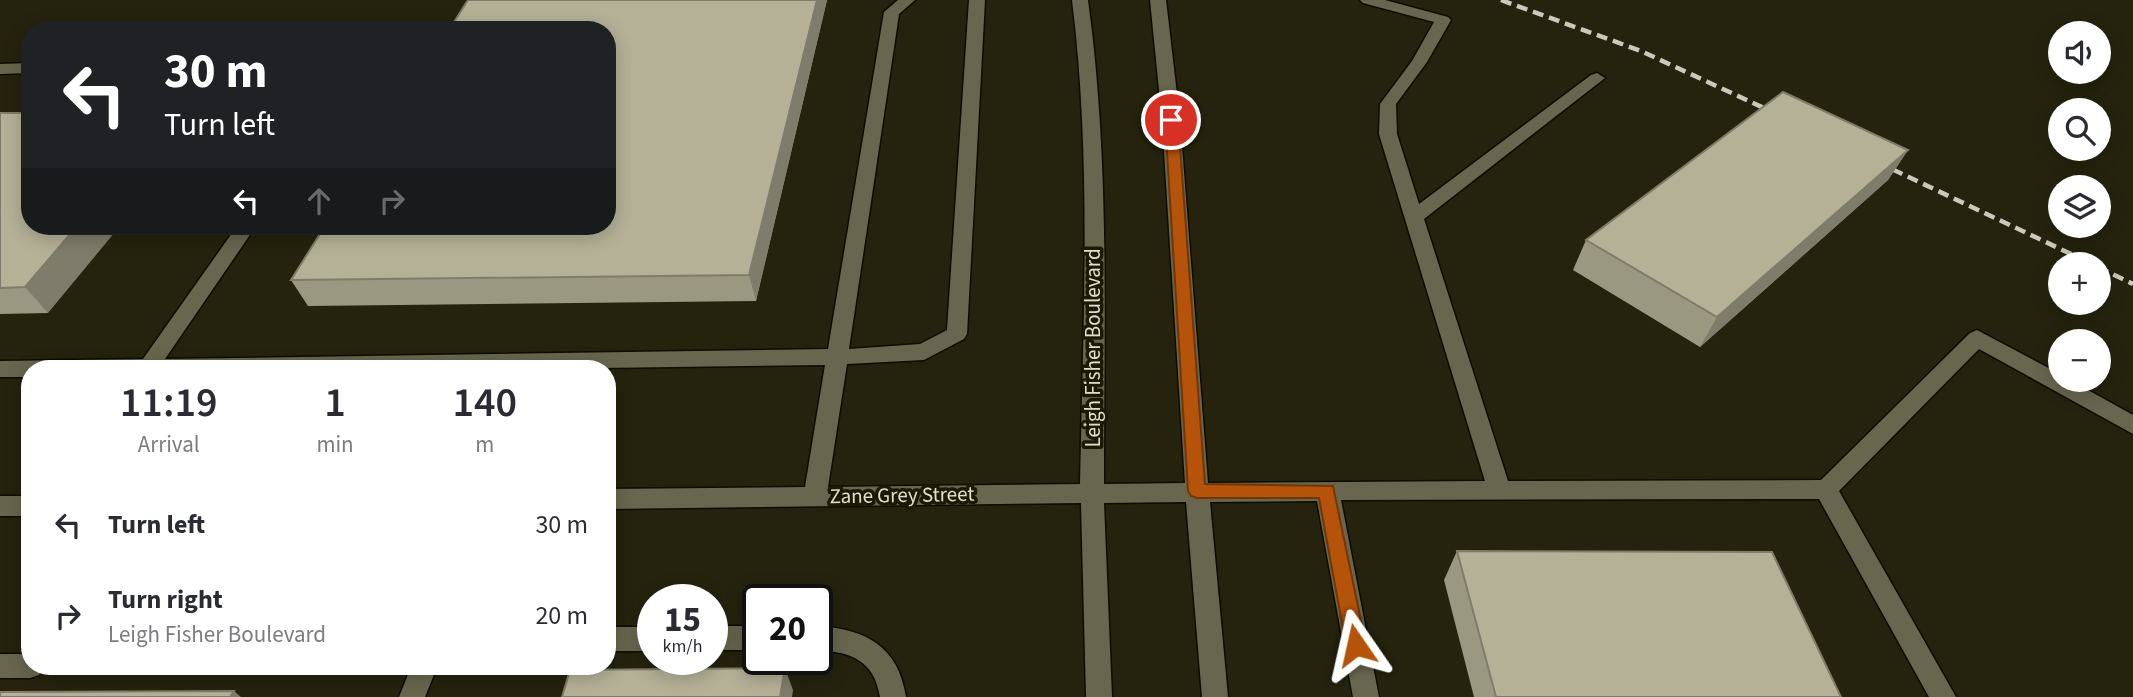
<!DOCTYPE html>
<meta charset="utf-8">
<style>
body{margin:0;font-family:"Source Sans 3",sans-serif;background:#f7f7f7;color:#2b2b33;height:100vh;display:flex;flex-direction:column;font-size:26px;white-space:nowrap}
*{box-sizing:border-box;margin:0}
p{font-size:23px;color:#7c7c81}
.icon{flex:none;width:38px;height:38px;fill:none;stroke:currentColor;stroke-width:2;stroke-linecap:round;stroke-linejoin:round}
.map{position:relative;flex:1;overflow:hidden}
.panel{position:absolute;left:21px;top:360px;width:595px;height:315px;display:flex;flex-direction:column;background:#fff;border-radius:28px;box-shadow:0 4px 18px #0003}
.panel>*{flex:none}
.top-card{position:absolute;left:21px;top:21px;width:595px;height:214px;border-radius:28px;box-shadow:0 4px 18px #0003;background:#202124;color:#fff;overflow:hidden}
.buttons{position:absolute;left:2048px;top:21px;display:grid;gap:14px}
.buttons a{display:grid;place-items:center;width:63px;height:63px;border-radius:50%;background:#fff;box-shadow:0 4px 18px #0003;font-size:35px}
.speed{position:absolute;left:637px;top:584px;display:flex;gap:14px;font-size:35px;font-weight:700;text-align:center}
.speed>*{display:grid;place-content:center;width:91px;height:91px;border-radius:50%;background:#fff;box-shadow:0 4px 18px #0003;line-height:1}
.speed small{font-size:18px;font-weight:400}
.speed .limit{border:4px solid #111;border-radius:10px;background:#fff;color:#111}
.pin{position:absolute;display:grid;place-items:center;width:60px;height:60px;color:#fff;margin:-30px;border:4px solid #fff;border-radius:50%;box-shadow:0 2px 7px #0007}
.me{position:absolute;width:77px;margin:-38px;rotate:349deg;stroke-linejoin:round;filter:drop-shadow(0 0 5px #0008)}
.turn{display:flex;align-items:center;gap:24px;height:147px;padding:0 28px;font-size:32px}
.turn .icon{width:91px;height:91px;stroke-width:2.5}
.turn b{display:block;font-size:49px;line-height:60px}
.lanes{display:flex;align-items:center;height:66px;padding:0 28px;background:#0003;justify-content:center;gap:35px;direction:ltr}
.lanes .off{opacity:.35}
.eta{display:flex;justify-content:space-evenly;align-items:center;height:119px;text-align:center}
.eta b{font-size:42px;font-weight:600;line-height:49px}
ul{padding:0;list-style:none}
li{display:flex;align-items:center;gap:21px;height:91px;padding:0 28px}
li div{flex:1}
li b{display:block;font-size:26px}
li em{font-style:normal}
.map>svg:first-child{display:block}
</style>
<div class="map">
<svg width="2133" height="697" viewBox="0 0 2133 697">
<rect width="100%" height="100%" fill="#25230d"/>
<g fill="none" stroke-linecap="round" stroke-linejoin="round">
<defs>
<path id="minor" d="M898,0h17l-16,14 -50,335 71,-5 27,-14 22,-330h16l-18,334 -3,5 -40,21 -77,4 -19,123 252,-3c3,-161 12,-324 -8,-484h16c22,160 16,323 16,484l81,-1 -23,-363 -12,-120h16l14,120 28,363 277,-2 -106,-347 1,-30 32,-43 22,-39 -71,-19 -3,-3h25l63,17 3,3 -24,42 -31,42 1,30 22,70 172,-129 6,-2 8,5 -181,141 84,262 313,-1 149,-147 7,-3 83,44v6h10l63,35v19l-154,-85 -140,142 117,206h-27l-110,-198 -478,1 38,197h-26l-36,-196 -107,1 18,195h-26l-16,-195 -82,1 8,194h-26l-5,-194 -474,6v-20l198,-2 20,-122 -296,4h-499v8h-30v-16l143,-2 94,-133h19l-91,133 663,-10 56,-337z
M30,63v10l-30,1v-10z
M0,496h30v20h-30z
M712,626h46v24h-46z
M817,626c49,3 81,20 89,71h-26c-6,-37 -29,-45 -63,-47z
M607,627h46v24h-46z
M0,654h30v13h13l-4,8 -9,3h-30z
M411,667h26l-12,30h-26z"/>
</defs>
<use href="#minor" stroke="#0e0c00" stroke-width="3"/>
<use href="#minor" fill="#68664e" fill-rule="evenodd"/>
<path stroke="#cbc9bb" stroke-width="4.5" stroke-dasharray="11 6" stroke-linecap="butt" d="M1501,0l140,51 138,64
M1877,162l215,102
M2098,267l35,17"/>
</g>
<path fill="#9b9882" d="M468,0h359l-71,301 -448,5 -17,-26z
M0,113l48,200 -48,1z
M1908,150l-20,30 -188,167 -127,-77 13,-30z
M1457,551l384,146h-367l-30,-117z"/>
<path fill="#7e7c6a" d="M817,0h10l-71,301 -7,-26z
M1908,150l-20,30 -188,167 17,-30z
M77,226h43l-72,87 -23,-26z
M785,668l8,22 -1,7h-12z
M234,691l7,6h-11z"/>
<path fill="#b4b197" stroke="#7e7c6a" stroke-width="2" d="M468,0h349l-68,275 -458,5 34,-54h282v-196h-158z
M1783,92l125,58 -191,167 -131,-77z
M0,113h30v113h47l-52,61 -25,1z
M1457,551l315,1 69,145h-345z
M785,668l-5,29h-218l8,-27z
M234,691l-4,6h-230v-5z"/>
<path fill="#b45309" stroke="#753606" stroke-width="2" d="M1171,116l7,4 27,364 128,2 33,159 -3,7 -7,2 -7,-2 -3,-7 -27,-147h-122l-6,-2 -3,-5 -23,-371z"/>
<g text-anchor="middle" stroke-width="7" stroke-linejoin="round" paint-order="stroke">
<g font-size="21" fill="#e0ded1" stroke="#1c1905">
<text transform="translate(1093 348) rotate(-90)" y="7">Leigh Fisher Boulevard</text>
<text transform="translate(902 495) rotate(-1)" y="7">Zane Grey Street</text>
</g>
</g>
</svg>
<div class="buttons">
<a><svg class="icon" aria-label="sound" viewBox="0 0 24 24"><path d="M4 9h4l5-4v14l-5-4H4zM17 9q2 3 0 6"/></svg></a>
<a><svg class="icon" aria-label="search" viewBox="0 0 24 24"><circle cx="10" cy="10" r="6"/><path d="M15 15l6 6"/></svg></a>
<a><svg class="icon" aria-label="layers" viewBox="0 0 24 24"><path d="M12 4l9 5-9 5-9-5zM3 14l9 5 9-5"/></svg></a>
<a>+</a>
<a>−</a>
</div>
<div class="speed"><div>15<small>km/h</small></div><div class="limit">20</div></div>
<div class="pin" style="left:1171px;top:120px;background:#d93025"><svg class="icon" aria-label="arrive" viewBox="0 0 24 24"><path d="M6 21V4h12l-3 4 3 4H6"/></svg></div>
<svg class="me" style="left:1356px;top:645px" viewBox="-20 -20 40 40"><path d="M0-17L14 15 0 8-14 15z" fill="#b45309" stroke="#fff" stroke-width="4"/></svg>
<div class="top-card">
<div class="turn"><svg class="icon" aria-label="left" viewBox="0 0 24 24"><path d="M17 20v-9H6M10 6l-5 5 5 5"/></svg><div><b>30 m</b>Turn left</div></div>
<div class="lanes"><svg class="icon" aria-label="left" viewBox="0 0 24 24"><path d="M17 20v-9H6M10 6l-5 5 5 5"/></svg><svg class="icon off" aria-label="ahead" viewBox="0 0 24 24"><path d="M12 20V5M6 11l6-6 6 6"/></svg><svg class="icon off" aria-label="right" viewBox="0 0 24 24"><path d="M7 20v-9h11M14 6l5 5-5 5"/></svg></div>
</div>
<section class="panel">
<div class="eta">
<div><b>11:19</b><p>Arrival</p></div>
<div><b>1</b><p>min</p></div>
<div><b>140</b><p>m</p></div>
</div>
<ul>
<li><svg class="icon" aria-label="left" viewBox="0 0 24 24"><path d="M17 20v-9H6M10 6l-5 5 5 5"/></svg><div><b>Turn left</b></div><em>30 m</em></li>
<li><svg class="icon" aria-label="right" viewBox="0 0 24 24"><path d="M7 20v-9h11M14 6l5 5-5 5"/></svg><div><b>Turn right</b><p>Leigh Fisher Boulevard</p></div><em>20 m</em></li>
</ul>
</section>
</div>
